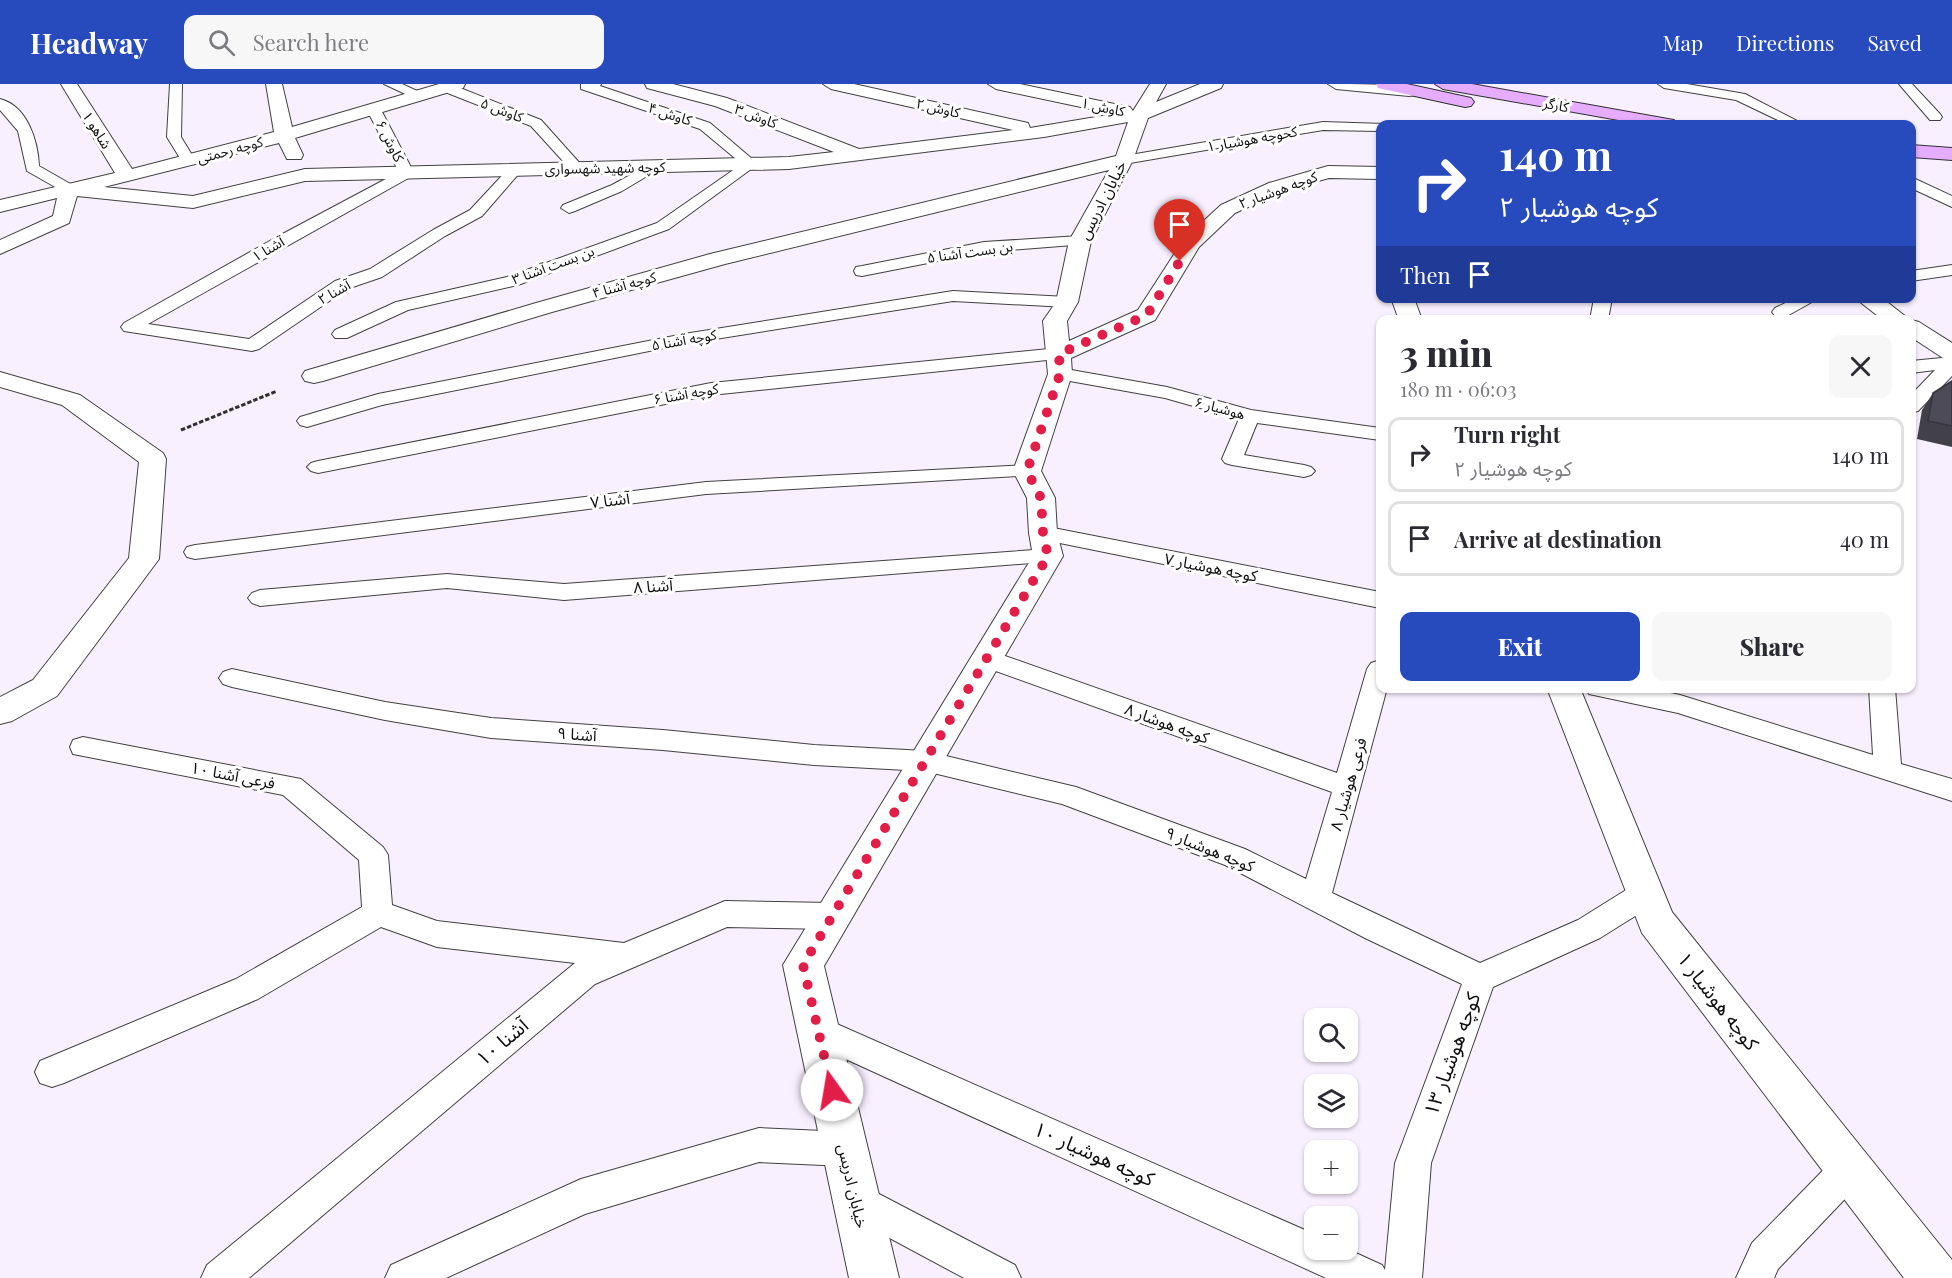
<!DOCTYPE html>
<meta charset="utf-8">
<style>
body{margin:0;font-family:"Playfair Display","Noto Sans Arabic",serif;background:#f7f7f7;color:#2b2b33;height:100vh;display:flex;flex-direction:column;font-size:22px;white-space:nowrap}
*{box-sizing:border-box;margin:0}
p{font-size:20px;color:#7c7c81}
.icon{flex:none;width:33px;height:33px;fill:none;stroke:currentColor;stroke-width:2;stroke-linecap:round;stroke-linejoin:round}
.map{position:relative;flex:1;overflow:hidden}
.details{position:absolute;left:1376px;top:231px;width:540px;height:378px;display:flex;flex-direction:column;background:#fff;border-radius:12px;box-shadow:0 2px 4px #0004}
.details>*{flex:none}
.hud{position:absolute;left:1376px;top:36px;width:540px;height:183px;border-radius:12px;box-shadow:0 2px 4px #0004;background:#274abd;color:#fff;overflow:hidden}
.fabs{position:absolute;left:1304px;top:924px;display:grid;gap:12px}
.fabs a{display:grid;place-items:center;width:54px;height:54px;border-radius:12px;background:#fff;box-shadow:0 2px 4px #0004;font-size:30px}
.pin{position:absolute;display:grid;place-items:center;width:51px;height:51px;color:#fff;margin:-62px -26px;border-radius:50% 50% 50% 0;rotate:-45deg;box-shadow:0 0 6px #0007}
.pin .icon{rotate:45deg}
.me{position:absolute;width:66px;margin:-33px;rotate:347deg;stroke-linejoin:round;filter:drop-shadow(0 0 4px #0008)}
.turn{display:flex;align-items:center;gap:21px;height:126px;padding:0 24px;font-size:27px}
.turn .icon{width:78px;height:78px;stroke-width:2.5}
.turn b{display:block;font-size:42px;line-height:51px}
.then{display:flex;align-items:center;height:57px;padding:0 24px;background:#0003;gap:12px;font-size:22px}
.round{display:grid;place-items:center;flex:none;width:63px;height:63px;border-radius:12px;background:#f7f7f7}
.headline{display:flex;align-items:center;justify-content:space-between;height:102px;padding:0 24px}
h1{font-size:36px;font-weight:800;line-height:45px}
.cta{display:flex;gap:12px;margin-top:auto;padding:12px 24px}
.cta a{flex:1;height:69px;border-radius:12px;background:#274abd;color:#fff;font-size:24px;font-weight:800;line-height:69px;text-align:center}
.cta a+a{background:#f7f7f7;color:#2b2b33}
ul{padding:0;list-style:none}
li{display:flex;align-items:center;gap:18px;height:75px;margin:0 12px 9px;padding:0 12px;border:3px solid #e1e1e2;border-radius:12px}
li div{flex:1}
li b{display:block;font-size:22px}
li em{font-style:normal}
header{display:flex;align-items:center;gap:36px;box-sizing:border-box;height:84px;padding:0 30px;background:#274abd;color:#fff}
header strong{font-size:28px}
nav{display:flex;gap:33px;margin-inline-start:auto;font-size:21px}
.search{width:420px;height:54px;background:#f7f7f7;display:flex;align-items:center;gap:15px;box-sizing:border-box;padding:0 21px;border-radius:12px;color:#7c7c81;font-size:22px}
.map>svg:first-child{display:block}
</style>
<header>
<strong>Headway</strong>
<div class="search"><svg class="icon" aria-label="search" viewBox="0 0 24 24"><circle cx="10" cy="10" r="6"/><path d="M15 15l6 6"/></svg>Search here</div>
<nav><a>Map</a><a>Directions</a><a>Saved</a></nav>
</header>
<div class="map">
<svg width="1952" height="1194" viewBox="0 0 1952 1194">
<rect width="100%" height="100%" fill="#f9f0ff"/>
<g fill="none" stroke-linecap="round" stroke-linejoin="round">
<defs>
<path id="service" d="M170,0h12l-1,53 14,23 -2,3h-10l-16,-26z
M384,0h18l24,11 -2,3h-10z
M440,0h10l91,36 43,48 -7,4 -5,-1 -41,-45 -91,-36 -2,-3z
M581,0h20l-1,2 110,37 48,41 -89,65 -151,56 -110,25 -61,28h-12l-3,-4 3,-4 61,-28 111,-25 150,-54 85,-59 -42,-35 -119,-40z
M1658,0h29l58,10 58,30h-17l-50,-24 -72,-12z
M1899,0h13l28,30 2,3 -2,3h-10z
M0,15c28,7 38,43 39,67l35,20 3,3 -3,3h-10l-37,-21 -9,-40 -18,-21z
M373,20l7,4 34,65 -2,3 -264,148 101,15 86,-58 35,-12 63,-39 37,-20 40,-43h10l2,3 -40,46 -37,20 -63,41 -35,12 -88,60 -7,2 -128,-20 -3,-4 3,-4 151,-85 124,-66 -33,-64z
M1323,38l62,2h-5v7l-57,-1 -199,34 -7,-4 7,-4z
M654,78l5,1 2,3 -2,3 -37,22 -47,20 -6,2 -8,-5 2,-3 49,-20z
M1911,93l41,19v11l-41,-19z
M1080,152l8,5 -2,3 -102,8 -122,24 -6,-1 -2,-4 2,-4 6,-1 122,-24z
M1952,181v10l-41,6v-10z
M953,207l114,6 6,1 3,4 -3,4 -6,1 -114,-6 -269,43 -302,61 -75,22 -7,-2 -3,-4 3,-4 78,-23 306,-60z
M1594,214h18l-4,22h-18z
M1796,214h23l-32,18h-12l-3,-4 3,-4z
M1059,264l7,2 2,4 -2,4 -355,37 -393,78 -7,-2 -4,-4 4,-4 7,-2 393,-78z
M1952,273v19l-34,35 -7,2v-18l24,-25 -24,3v-12z
M1060,284l107,19 84,23 129,18v12l-123,-17 -13,32 60,10 7,2 4,4 -4,4 -7,2 -72,-12 -7,-2 -3,-4 17,-40 -74,-21 -112,-20 -3,-4 3,-4z
M1027,381l7,2 4,4 -4,4 -328,19 -511,65 -8,-2 -3,-5 3,-5 8,-2 511,-63z
M1043,442l337,66v16l-345,-70 -3,-5 3,-5z
M1048,465l8,2 3,5 -3,5 -492,39 -117,-12 -187,18 -8,-3 -4,-5 4,-5 8,-3 187,-16 117,10z
M988,566l349,123 30,-104 4,-6 9,-3v28h7l-55,205 148,70 98,-43 56,-35 11,-3 11,3 4,9 -4,9 -56,35 -107,49 -62,176 -9,115h-96l-520,-237 -4,-10 4,-10 12,-5 12,5 484,213v16l33,-1 35,16 3,5 10,-107 67,-179 -97,-46 -140,-73 -163,-61 -137,-33 -111,-6 -151,-15 -172,-12 -106,-18 -153,-33 -9,-3 -4,-6 4,-6 9,-3 153,33 106,16 172,12 151,15 111,6 151,36 169,62 61,30 26,-87 -353,-127 -4,-6 4,-6z
M1585,604h62l33,7 193,60 -4,-67h26l6,76 51,15v22l-274,-88 -89,-19z
M83,653l218,42 82,68 5,8 4,50 45,16 187,22 101,-42 107,2 11,4 4,9 -4,9 -11,4 -105,-2 -132,57 -346,294h-48l6,-13 368,-302 -138,-16 -56,-20 -123,72 -194,84 -12,4 -12,-4 -5,-11 5,-11 196,-82 126,-72 -3,-47 -76,-65 -210,-41 -3,-7 3,-7z
M759,1044l86,4 12,5 6,12 -6,12 -12,5 -86,-4 -174,52 -139,64h-61l6,-13 190,-86z
M1850,1067l13,5 5,12 -5,12 -85,89 -4,9h-38l16,-35 85,-87z
M856,1098l159,83 6,13h-57l-121,-65 -5,-13 5,-13z"/>
<path id="minor" d="M61,0h16l55,85 142,-37 -8,-48h16l10,43 147,-43h26l-2,4 -168,50 8,17 -2,4h-14l-8,-16 -175,44 89,9 112,-27 484,-12 45,-5 -119,-46 -68,-18 -2,-4h28l54,14 132,51 154,-19 -182,-41 -8,-5h31l174,39 2,5 84,-14 -118,-25 -8,-5h32l104,22 6,1 3,4 17,-27h16l-10,18 44,-18h23l-2,4 -73,30 -15,42 -42,81 -13,61 -11,19 2,20 69,-31 46,-71 37,-34 48,-22 59,-17 52,1v12l-51,-1 -46,13 -48,22 -36,34 -44,73 -84,38 1,16 -31,97 14,27 2,35 6,23 -239,410 75,312h-50l-66,-313 250,-409 -4,-23 -2,-35 -14,-27 35,-97 -5,-53 13,-19 13,-61 40,-71 -384,94 -173,48 -229,69 -9,2 -9,-2 -3,-5 3,-5 231,-68 174,-49 406,-98 12,-34 -84,15 -255,32 -484,12 -112,27 -116,-12 -8,27 -69,31v-14l53,-24 4,-18 -57,14v-12l115,-27z
M1328,0c28,0 59,0 87,3l2,4 -2,4 -6,1 -73,-7z
M1391,214h23l8,22h-23z
M1855,214h27l28,22h-27z
M1911,236l8,2 33,21v17l-9,-2 -32,-21z
M0,288l80,23 83,58 3,6 -7,100 -102,137 -45,25 -12,3v-27l33,-17 96,-122 10,-96 -77,-57 -62,-18z
M1547,604h33l92,224 280,348v18h-48l-262,-345z"/>
<path id="secondary" d="M1376,0h31l64,14 3,4 -3,4 -6,1 -87,-19z
M1435,0h37l196,35 6,1 3,4h-36l-198,-35z
M1911,61l41,3v12l-41,-3z"/>
</defs>
<use href="#service" stroke="#414141" stroke-width="2"/>
<use href="#minor" stroke="#414141" stroke-width="2"/>
<use href="#secondary" stroke="#303030" stroke-width="2"/>
<path stroke="#303030" stroke-width="3" stroke-dasharray="4.5 2" stroke-linecap="butt" d="M181,346l96,-39"/>
<use href="#service" fill="#fff" fill-rule="evenodd"/>
<use href="#minor" fill="#fff" fill-rule="evenodd"/>
<use href="#secondary" fill="#e6acfe" fill-rule="evenodd"/>
</g>
<path fill="#42404b" d="M1952,297v66l-35,-8 5,-29 11,-17z"/>
<path fill="#4d4b57" stroke="#36343d" stroke-width="1.5" d="M1952,297v45l-24,-5 5,-28z"/>
<g fill="none" stroke-linecap="round" stroke-linejoin="round">
<path stroke="#e11d48" stroke-width="10" stroke-dasharray="0 18" d="M832,1006l-29,-125 245,-409 -5,-23 -2,-35 -14,-27 33,-97 -1,-20 88,-39 33,-54"/>
</g>
<g text-anchor="middle" stroke-width="6" stroke-linejoin="round" paint-order="stroke">
<g font-size="14" fill="#0e0e0e" stroke="#fff">
<text transform="translate(1556 21) rotate(11)" y="5">کارگر</text>
<text transform="translate(1103 23) rotate(12)" y="5">کاوش ۱</text>
<text transform="translate(938 24) rotate(13)" y="5">کاوش ۲</text>
<text transform="translate(502 26) rotate(21)" y="5">کاوش ۵</text>
<text transform="translate(670 30) rotate(18)" y="5">کاوش ۴</text>
<text transform="translate(756 32) rotate(21)" y="5">کاوش ۳</text>
<text transform="translate(97 46) rotate(58)" y="5">شاهو ۱</text>
<text transform="translate(1252 55) rotate(-10)" y="5">کحوچه هوشیار ۱</text>
<text transform="translate(390 57) rotate(63)" y="5">کاوش ۶</text>
<text transform="translate(230 66) rotate(-15)" y="5">کوچه رحمتی</text>
<text transform="translate(605 84) rotate(-1)" y="5">کوچه شهید شهسواری</text>
<text transform="translate(1278 106) rotate(-20)" y="5">کوچه هوشیار ۲</text>
<text transform="translate(268 165) rotate(-30)" y="5">آشنا ۱</text>
<text transform="translate(970 168) rotate(-8)" y="5">بن بست آشنا ۵</text>
<text transform="translate(553 181) rotate(-20)" y="5">بن بست آشنا ۳</text>
<text transform="translate(624 201) rotate(-15)" y="5">کوچه آشنا ۴</text>
<text transform="translate(334 208) rotate(-29)" y="5">آشنا ۲</text>
<text transform="translate(684 256) rotate(-10)" y="5">کوچه آشنا ۵</text>
<text transform="translate(686 310) rotate(-10)" y="5">کوچه آشنا ۶</text>
<text transform="translate(1220 324) rotate(15)" y="5">هوشیار ۶</text>
</g>
<g font-size="16" fill="#0e0e0e" stroke="#fff">
<text transform="translate(1102 116) rotate(-63)" y="6">خیابان ادریس</text>
<text transform="translate(610 416) rotate(-7)" y="6">آشنا ۷</text>
<text transform="translate(1211 483) rotate(11)" y="6">کوچه هوشیار ۷</text>
<text transform="translate(653 502) rotate(-4)" y="6">آشنا ۸</text>
<text transform="translate(1167 639) rotate(20)" y="6">کوچه هوشار ۸</text>
<text transform="translate(577 650) rotate(4)" y="6">آشنا ۹</text>
<text transform="translate(233 691) rotate(11)" y="6">فرعی آشنا ۱۰</text>
<text transform="translate(1348 700) rotate(-74)" y="6">فرعی هوشیار ۸</text>
<text transform="translate(1210 765) rotate(22)" y="6">کوچه هوشیار ۹</text>
<text transform="translate(853 1102) rotate(77)" y="6">خیابان ادریس</text>
</g>
<g font-size="20" fill="#0e0e0e" stroke="#fff">
<text transform="translate(1718 917) rotate(52)" y="7">کوچه هوشیار ۱</text>
<text transform="translate(502 958) rotate(-40)" y="7">آشنا ۱۰</text>
<text transform="translate(1452 970) rotate(-70)" y="7">کوچه هوشیار ۱۳</text>
<text transform="translate(1094 1070) rotate(24)" y="7">کوچه هوشیار ۱۰</text>
</g>
</g>
</svg>
<div class="fabs">
<a><svg class="icon" aria-label="search" viewBox="0 0 24 24"><circle cx="10" cy="10" r="6"/><path d="M15 15l6 6"/></svg></a>
<a><svg class="icon" aria-label="layers" viewBox="0 0 24 24"><path d="M12 4l9 5-9 5-9-5zM3 14l9 5 9-5"/></svg></a>
<a>+</a>
<a>−</a>
</div>
<div class="pin" style="left:1180px;top:177px;background:#d93025"><svg class="icon" aria-label="arrive" viewBox="0 0 24 24"><path d="M6 21V4h12l-3 4 3 4H6"/></svg></div>
<svg class="me" style="left:832px;top:1006px" viewBox="-20 -20 40 40"><circle r="19" fill="#fff"/><path d="M0-13L10 11 0 6-10 11z" fill="#e11d48"/></svg>
<div class="hud">
<div class="turn"><svg class="icon" aria-label="right" viewBox="0 0 24 24"><path d="M7 20v-9h11M14 6l5 5-5 5"/></svg><div><b>140 m</b>کوچه هوشیار ۲</div></div>
<div class="then">Then<svg class="icon" aria-label="arrive" viewBox="0 0 24 24"><path d="M6 21V4h12l-3 4 3 4H6"/></svg></div>
</div>
<section class="details">
<div class="headline"><div><h1>3 min</h1><p>180 m · 06:03</p></div><a class="round"><svg class="icon" aria-label="close" viewBox="0 0 24 24"><path d="M6 6l12 12M18 6L6 18"/></svg></a></div>
<ul>
<li><svg class="icon" aria-label="right" viewBox="0 0 24 24"><path d="M7 20v-9h11M14 6l5 5-5 5"/></svg><div><b>Turn right</b><p>کوچه هوشیار ۲</p></div><em>140 m</em></li>
<li><svg class="icon" aria-label="arrive" viewBox="0 0 24 24"><path d="M6 21V4h12l-3 4 3 4H6"/></svg><div><b>Arrive at destination</b></div><em>40 m</em></li>
</ul>
<div class="cta"><a>Exit</a><a>Share</a></div>
</section>
</div>
